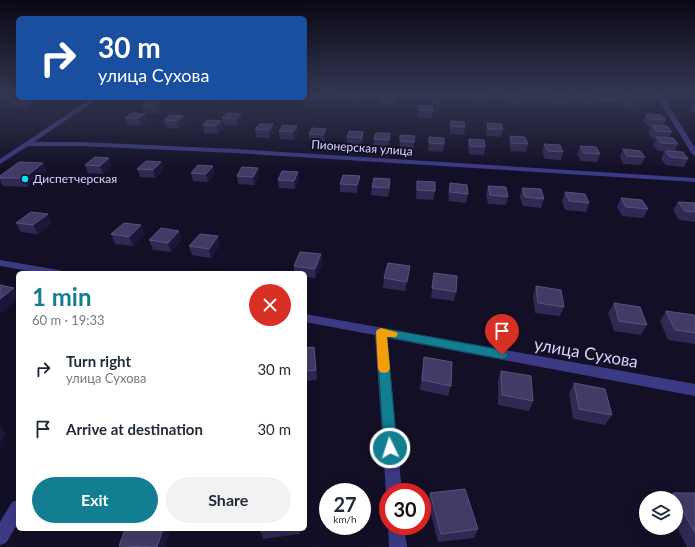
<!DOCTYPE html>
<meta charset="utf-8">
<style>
body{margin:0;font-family:Lato,sans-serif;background:#f2f2f3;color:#1f2937;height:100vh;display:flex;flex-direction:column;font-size:15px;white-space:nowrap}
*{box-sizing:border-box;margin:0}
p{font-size:13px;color:#747a83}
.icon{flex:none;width:22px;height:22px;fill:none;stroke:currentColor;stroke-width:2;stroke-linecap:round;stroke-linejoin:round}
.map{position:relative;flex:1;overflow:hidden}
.drawer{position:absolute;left:16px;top:271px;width:291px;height:260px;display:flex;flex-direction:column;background:#fff;border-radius:6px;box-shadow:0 4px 16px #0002}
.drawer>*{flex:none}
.guide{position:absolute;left:16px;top:16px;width:291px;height:84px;border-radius:6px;box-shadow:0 4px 16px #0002;background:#1a4fa0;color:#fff;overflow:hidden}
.tools{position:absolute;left:639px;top:491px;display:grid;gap:8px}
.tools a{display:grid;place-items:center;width:44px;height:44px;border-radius:50%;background:#fff;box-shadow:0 4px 16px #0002;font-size:20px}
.speed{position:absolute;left:319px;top:483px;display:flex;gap:8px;font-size:20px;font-weight:700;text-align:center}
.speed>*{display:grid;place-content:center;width:52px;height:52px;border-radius:50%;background:#fff;box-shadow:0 4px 16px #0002;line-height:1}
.speed small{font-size:10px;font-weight:400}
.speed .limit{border:6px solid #d22;background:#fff;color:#111}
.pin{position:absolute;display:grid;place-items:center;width:34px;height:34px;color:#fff;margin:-41px -17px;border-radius:50% 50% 50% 0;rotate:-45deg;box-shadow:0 0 4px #0007}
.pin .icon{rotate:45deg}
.me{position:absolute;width:44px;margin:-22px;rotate:356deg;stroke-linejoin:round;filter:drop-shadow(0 0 3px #0008)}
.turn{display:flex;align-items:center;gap:14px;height:84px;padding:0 16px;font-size:18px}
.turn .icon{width:52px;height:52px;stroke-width:2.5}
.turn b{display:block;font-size:28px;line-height:34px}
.round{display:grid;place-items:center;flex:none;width:42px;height:42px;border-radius:21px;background:#f2f2f3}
.summary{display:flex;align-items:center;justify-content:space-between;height:68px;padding:0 16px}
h1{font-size:24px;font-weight:700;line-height:30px;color:#117e91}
.button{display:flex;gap:8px;margin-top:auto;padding:8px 16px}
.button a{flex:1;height:46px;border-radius:24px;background:#117e91;color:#fff;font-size:16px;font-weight:700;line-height:46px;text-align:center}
.button a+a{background:#f2f2f3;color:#1f2937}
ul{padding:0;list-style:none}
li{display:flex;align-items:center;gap:12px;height:60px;padding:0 16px}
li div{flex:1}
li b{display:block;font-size:15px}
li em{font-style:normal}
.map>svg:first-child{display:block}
</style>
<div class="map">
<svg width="695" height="547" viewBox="0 0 695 547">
<rect width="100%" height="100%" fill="#130f26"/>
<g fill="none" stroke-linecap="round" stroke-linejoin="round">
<path fill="#3d3a85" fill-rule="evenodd" d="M309,93l293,4 55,-1 -2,-3h6l34,55v8l-3,-2 -33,-54 -57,1 -290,-6z
M92,98h7l-65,44h47l154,7 460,29v4l-460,-29 -154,-7h-53l-28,18v-5z
M0,260l59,10 5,3h-24l-40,-7z
M305,314l390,70v12l-308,-58 15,154h-14v5l-2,-5 -11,-157 -70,-13z
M18,500v23l-12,20 -6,2v-23l12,-20z
M388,525l16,1 3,21h-18z"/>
</g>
<path fill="#312854" d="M319,93v5l-1,4 -13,-1v-7z
M360,93v10l-13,-1v-6z
M381,93l13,4v7h-13z
M429,93l14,4 -1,7 -13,-1 -1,-4z
M471,93h12l2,4 -1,7 -13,-1 -1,-4z
M506,93l16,4 -2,7h-13l-2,-4z
M573,93h13v1h-12z
M601,93h15l-1,2 -12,-1z
M627,93h15l-1,2 -13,-1z
M690,93h5v5l-1,-1 -5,-3z
M554,94l16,4 -2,7h-13l-3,-4z
M579,94l17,5 -2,7 -13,-1 -4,-4z
M622,95l17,5 -3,7 -14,-1 -3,-4z
M215,98h26v2l-17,4z
M282,98h14l-1,3h-13z
M40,102l-11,5h-16l-2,-4z
M160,102l2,7 -5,4h-13l-2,-7z
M694,102h1v11h-1l-4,-4z
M418,106l15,5 -1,7h-14z
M132,113l15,8 -6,5 -13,-1 -3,-7z
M227,113l15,8 -5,5 -13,-1 -2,-7z
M646,114l20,6 -3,6 9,6 -3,6 9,6 -3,7 13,8 -4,8 -18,-2 -5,-6 4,-8h-7l-5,-6 3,-6 -4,-1 -4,-5 3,-6 -4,-1 -4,-5z
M183,116l2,7 -6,6 -13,-1 -2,-8z
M221,121l2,7 -5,6 -14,-1 -1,-8z
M451,121l14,6 -1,8 -14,-1v-6z
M487,123l16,6 -2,8 -14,-1 -1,-6z
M273,124l1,8 -4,6 -14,-1 -1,-8z
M297,126v8l-3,6 -14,-1 -1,-8z
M326,129v7l-2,6 -14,-1 -1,-7z
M363,132v7l-2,7 -14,-1v-8z
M390,133l-2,14 -14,-1v-7z
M415,136l-2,14 -14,-1 1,-8z
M510,136l18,8 -2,8 -15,-1 -2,-7z
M429,137l15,7 -1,8 -15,-1z
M469,139l16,8 -1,8 -15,-1 -1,-7z
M544,144l19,8 -2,8 -16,-1 -3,-7z
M580,146l20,8 -3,8 -16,-1 -4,-7z
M623,149l22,8 -4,8 -18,-1 -3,-7z
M161,162l2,8 -8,8 -15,-1 -3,-8z
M43,163l4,8 -19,16 -25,-1 -3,-6v-4z
M85,165l27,1 -9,8 -15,-1z
M258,168l1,9 -5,8 -16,-1 -1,-8z
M191,173l24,1 -7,8 -15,-1z
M360,176l-1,9 -2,8 -17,-1v-8z
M278,180l21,1 -4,8 -16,-1z
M417,181l18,10 -2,9 -17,-1z
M450,183l18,11 -2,9 -17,-2 -1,-9z
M488,186l20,11 -2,8 -18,-1 -2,-9z
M372,187l18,1 -2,9 -17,-2z
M522,188l22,11 -3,9 -18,-2 -3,-9z
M565,192l24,11 -3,9 -21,-2 -3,-9z
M621,198l27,11 -5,9 -21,-2 -5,-9z
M678,202l17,1v19l-16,-2 -6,-10z
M16,223h36l-14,11 -17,-2z
M141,225l3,9 -11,12 -18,-2 -4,-10z
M149,240h33l-11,12 -18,-2z
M220,245l-9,13 -19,-3 -3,-9z
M321,254l1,10 -7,14 -10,-1v-4h-11v-7z
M410,266l-5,25 -22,-3 1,-10z
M434,273l22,19 -2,9 -23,-3z
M536,286l28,21 -4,9 -25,-3 -2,-17z
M614,303l33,22 -6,10 -27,-4 -6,-18z
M666,311l29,6v27l-27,-4 -8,-19z
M314,347l3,33 -12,1v-33z
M424,357l27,29 -3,10 -28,-6z
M501,371l32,30 -4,10 -31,-6v-25z
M574,383l38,32 -7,10 -32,-6 -4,-26z
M430,493l48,36 -4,9 -36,4 -10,-40z
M673,493h22v54h-8l-11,-22v-27h-8z
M260,529h40v5l-37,5z"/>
<path fill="#1d163a" d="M318,93h1v5l-1,4 -1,-7z
M38,98l2,4 -11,5 -1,-3z
M236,98h5v2l-17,4 -1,-3z
M160,102l2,7 -5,4 -2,-7z
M145,114l2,7 -6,5 -3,-8z
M241,114l1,7 -5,5 -1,-7z
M183,116l2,7 -6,6 -2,-8z
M221,121l2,7 -5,6 -2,-8z
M273,124l1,8 -4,6 -1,-8z
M297,126v8l-3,6 -1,-8z
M326,129v7l-2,6 -1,-7z
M363,132v7l-2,7 1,-8z
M109,158l3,8 -9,8 -3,-8z
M161,162l2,8 -8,8 -2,-8z
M43,163l4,8 -19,16 -4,-9z
M213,166l2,8 -7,8 -2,-8z
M258,168l1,9 -5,8 -1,-8z
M298,172l1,9 -4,8 -1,-8z
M360,176l-1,9 -2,8v-8z
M48,214l4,9 -14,11 -5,-9z
M141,225l3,9 -11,12 -4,-9z
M179,231l3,9 -11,12 -3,-9z
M218,236l2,9 -9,13 -2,-9z
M321,254l1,10 -7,14v-9z
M14,288l4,7v4l-18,15v-15z
M0,426l6,8 -6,9z
M163,529h8l-6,18h-8z"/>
<path fill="#433a66" stroke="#5a527e" d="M305,93h13l-1,2h-12z
M347,93h13v3h-13z
M381,93h13v4h-13z
M429,93h13l1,4 -13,-1z
M471,93h12l2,4 -12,-1z
M506,93h13l3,4h-13z
M554,94h12l4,4h-13z
M579,94l13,1 4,4 -13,-1z
M622,95l13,1 4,4 -14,-1z
M21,98h17l-10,6 -17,-1z
M219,98h17l-13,3z
M147,101l13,1 -5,4h-13z
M418,106h14l1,5 -14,-1z
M132,113l13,1 -7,4h-13z
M227,113l14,1 -5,5 -14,-1z
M646,114l15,1 5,5 -16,-1z
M170,115l13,1 -6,5 -13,-1z
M208,120l13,1 -5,5 -13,-1z
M451,121l13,1 1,5 -14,-1z
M487,123l14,1 2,5h-15z
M260,124h13l-4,6 -14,-1z
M283,125l14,1 -4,6 -14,-1z
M652,125l15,1 5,6 -16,-1z
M312,128l14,1 -3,6 -14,-1z
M349,131l14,1 -1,6 -15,-1z
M376,133h14l-1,7 -15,-1z
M400,135l15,1 -1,6 -14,-1z
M510,136l15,1 3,7 -16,-1z
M429,137l15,1v6l-15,-1z
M656,137l17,1 5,6 -17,-1z
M469,139l15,1 1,7 -15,-1z
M544,144l16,1 3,7 -15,-1z
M580,146l16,1 4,7 -16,-1z
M623,149l17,2 5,6 -18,-1z
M665,151l18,1 5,7 -18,-2z
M95,157l14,1 -9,8 -15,-1z
M146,161l15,1 -8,8 -16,-1z
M19,162l24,1 -19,15h-24v-2z
M198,165l15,1 -7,8 -15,-1z
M242,167l16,1 -5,9 -16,-1z
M282,171l16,1 -4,9 -16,-1z
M343,175l17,1 -3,9 -17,-1z
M374,178l16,1 -1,9 -17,-1z
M417,181l18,1v9l-18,-1z
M450,183l17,2 1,9 -18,-2z
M488,186l18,1 2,10 -18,-2z
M522,188l19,1 3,10 -19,-2z
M565,192l20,2 4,9 -20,-2z
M621,198l21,2 6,9 -22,-2z
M678,202l17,1v9l-10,-1z
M31,212l17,2 -15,11 -17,-2z
M124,223l17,2 -12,12 -18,-3z
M161,228l18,3 -11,12 -19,-3z
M200,234l18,2 -9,13 -20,-3z
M300,252l21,2 -6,15 -21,-3z
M388,263l22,3 -3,16 -23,-4z
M434,273l23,3 -1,16 -24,-4z
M0,285l14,3 -14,11z
M536,286l25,4 3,17 -26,-4z
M614,303l26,4 7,18 -28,-4z
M666,311l28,4 1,2v16l-20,-3z
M314,347l2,23 -11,1v-23z
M424,357l28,5 -1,24 -29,-6z
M501,371l30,5 2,25 -31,-6z
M574,383l31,6 7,26 -33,-6z
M465,489l13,40 -37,5 -11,-41z
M673,493h22v40l-19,-35z
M125,529h38l-6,18 -38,-1z
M260,529h15l-15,2z"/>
<linearGradient id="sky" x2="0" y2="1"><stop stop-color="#0a0815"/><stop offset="0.55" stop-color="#333752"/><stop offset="1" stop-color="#333752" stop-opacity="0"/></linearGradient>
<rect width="695" height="170" fill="url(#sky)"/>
<path fill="#117e91" stroke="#0b525e" d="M381,328l121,22 4,2 2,3 -2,3 -4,1 -115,-22 10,111 -2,5 -5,2 -5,-2 -1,-5 -8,-116 1,-2z"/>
<path fill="#f59e0b" d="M381,328l15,4 2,2 -2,3h-9l3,32 -2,3 -4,1 -4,-1 -2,-3 -2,-37 1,-2z"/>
<circle fill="#00e5ff" stroke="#130f26" stroke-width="1.5" cx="25" cy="179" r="4"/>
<g text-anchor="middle" stroke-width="4" stroke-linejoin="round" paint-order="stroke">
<g font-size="12" fill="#d9d4ff" stroke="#130f26">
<text transform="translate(362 148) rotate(4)" y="4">Пионерская улица</text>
</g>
<g font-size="12" fill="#d9d4ff" stroke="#130f26" text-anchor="start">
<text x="33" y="183">Диспетчерская</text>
</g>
<g font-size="17" fill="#d9d4ff" stroke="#130f26">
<text transform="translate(586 353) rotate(10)" y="6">улица Сухова</text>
</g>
</g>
</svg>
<div class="tools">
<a><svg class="icon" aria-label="layers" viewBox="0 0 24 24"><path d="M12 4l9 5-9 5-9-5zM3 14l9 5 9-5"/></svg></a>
</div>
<div class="speed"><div>27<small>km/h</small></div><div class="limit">30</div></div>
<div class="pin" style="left:502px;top:355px;background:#d93025"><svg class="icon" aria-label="arrive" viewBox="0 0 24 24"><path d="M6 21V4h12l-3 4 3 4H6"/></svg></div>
<svg class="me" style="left:390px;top:448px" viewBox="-20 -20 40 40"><circle r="17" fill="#117e91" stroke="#fff" stroke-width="3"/><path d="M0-11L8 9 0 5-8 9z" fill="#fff"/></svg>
<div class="guide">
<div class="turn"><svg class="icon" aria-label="right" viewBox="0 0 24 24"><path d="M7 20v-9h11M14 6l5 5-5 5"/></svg><div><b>30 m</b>улица Сухова</div></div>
</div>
<section class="drawer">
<div class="summary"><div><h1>1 min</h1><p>60 m · 19:33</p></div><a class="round" style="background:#d93025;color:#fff"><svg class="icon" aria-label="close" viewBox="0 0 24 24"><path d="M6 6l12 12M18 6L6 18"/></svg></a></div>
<ul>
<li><svg class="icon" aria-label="right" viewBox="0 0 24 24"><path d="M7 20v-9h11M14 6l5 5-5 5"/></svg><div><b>Turn right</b><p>улица Сухова</p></div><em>30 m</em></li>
<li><svg class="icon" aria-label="arrive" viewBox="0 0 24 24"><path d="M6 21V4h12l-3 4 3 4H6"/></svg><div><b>Arrive at destination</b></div><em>30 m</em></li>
</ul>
<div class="button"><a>Exit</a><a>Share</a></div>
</section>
</div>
